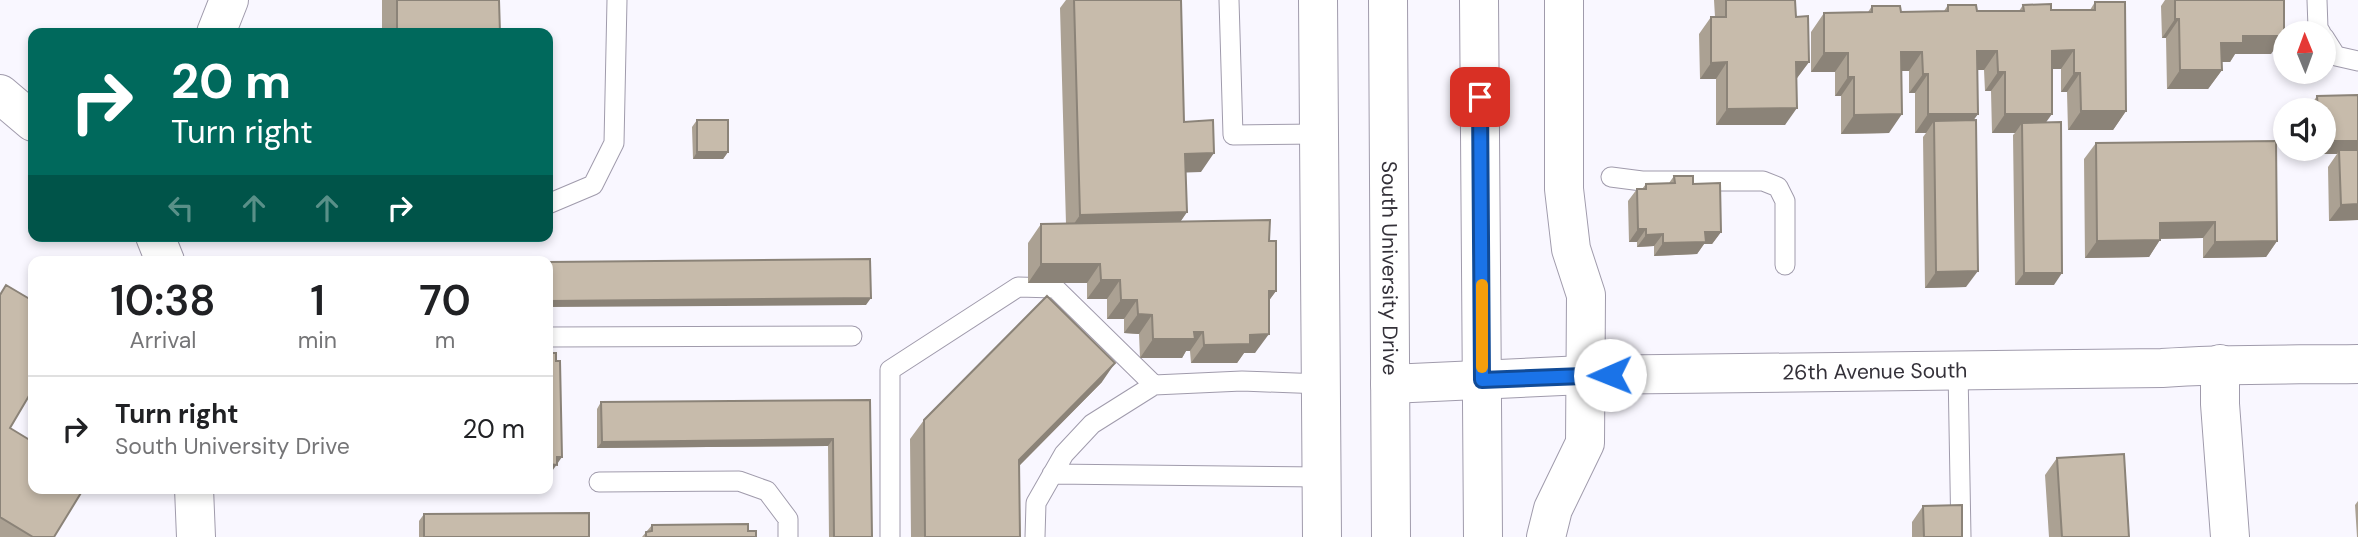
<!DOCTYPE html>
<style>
body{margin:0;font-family:"DM Sans",sans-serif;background:#f6f6f6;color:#202124;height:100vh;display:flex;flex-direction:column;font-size:26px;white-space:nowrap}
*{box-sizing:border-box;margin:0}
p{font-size:23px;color:#757577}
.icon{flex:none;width:38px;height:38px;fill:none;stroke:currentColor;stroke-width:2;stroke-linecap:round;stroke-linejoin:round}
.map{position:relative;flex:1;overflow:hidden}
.details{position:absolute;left:28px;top:256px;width:525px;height:238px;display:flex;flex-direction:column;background:#fff;border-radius:14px;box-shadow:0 4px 10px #0003}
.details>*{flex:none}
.top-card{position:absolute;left:28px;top:28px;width:525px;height:214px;border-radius:14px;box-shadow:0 4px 10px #0003;background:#00695c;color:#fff;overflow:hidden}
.needle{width:46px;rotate:359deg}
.tools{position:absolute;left:2273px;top:21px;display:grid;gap:14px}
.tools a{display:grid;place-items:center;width:63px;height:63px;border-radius:50%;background:#fff;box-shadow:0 4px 10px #0003;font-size:35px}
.pin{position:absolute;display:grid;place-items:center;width:60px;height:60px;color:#fff;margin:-30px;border-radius:14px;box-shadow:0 4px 10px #0006}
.me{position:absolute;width:77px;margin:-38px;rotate:269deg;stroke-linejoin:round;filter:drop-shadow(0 0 5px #0008)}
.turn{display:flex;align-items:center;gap:24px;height:147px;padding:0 28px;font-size:32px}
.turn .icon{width:91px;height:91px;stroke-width:2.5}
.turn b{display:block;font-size:49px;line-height:60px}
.lanes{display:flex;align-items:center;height:66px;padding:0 28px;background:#0003;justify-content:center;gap:35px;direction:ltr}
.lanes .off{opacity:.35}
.eta{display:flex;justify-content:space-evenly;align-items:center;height:119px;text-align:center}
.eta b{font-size:42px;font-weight:600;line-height:49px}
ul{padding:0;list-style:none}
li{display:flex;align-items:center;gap:21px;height:105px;padding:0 28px;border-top:2px solid #e0e0e0}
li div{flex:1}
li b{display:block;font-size:26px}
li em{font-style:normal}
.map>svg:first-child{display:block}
</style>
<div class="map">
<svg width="2358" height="537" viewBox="0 0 2358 537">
<rect width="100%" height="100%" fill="#f9f7ff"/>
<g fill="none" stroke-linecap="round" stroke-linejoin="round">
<defs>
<path id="service" d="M1229,0l4,135 86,-1
M2317,0l1,28 3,5
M2324,37l12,19 22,5
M1611,177l31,4h121l15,6 7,14v64
M548,204l45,-19 21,-42 3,-143
M548,337l304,-1
M1958,370l3,167
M1052,474l270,3
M599,482l140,-1 28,10 21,28v18
M890,537v-167l128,-83 37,1 99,97
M1035,537l1,-34 28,-49 28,-30 62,-39 88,-4 80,3"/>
<g id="minor">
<path d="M1318,0l4,537"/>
<path d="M216,33l13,-33"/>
<path d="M0,94l33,28"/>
<path d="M155,236l10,25"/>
<path d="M2220,364v40l10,133"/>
<path id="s1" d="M1390,384l194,-9 578,-7c66,-5 131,-3 196,-4"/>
<path d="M194,488l2,49"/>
<path d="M1546,537l7,-28 32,-66 1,-148 -15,-46 -7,-60v-189"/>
</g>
<g id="primary">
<path id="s2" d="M1388,0l3,537"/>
<path d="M1479,0l4,537"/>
</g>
</defs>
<use href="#service" stroke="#a09bac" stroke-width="21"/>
<use href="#minor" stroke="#a09bac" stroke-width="40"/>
<use href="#primary" stroke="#a09bac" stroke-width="40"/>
<use href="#service" stroke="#fff" stroke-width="19"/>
<use href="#minor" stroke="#fff" stroke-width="38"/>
<use href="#primary" stroke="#fff" stroke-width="38"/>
</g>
<path fill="#aba193" d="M382,0h117l1,33h-118z
M1066,0h115l3,122 17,50h-15l1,40 -7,10 89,19 7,50 -7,9 -14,53h-11l-7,10h-46l-1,-12h-4l-4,7h-42l-1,-24 -15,-1v-14h-17v-20h-20v-16h-59v-40l13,-19h25l-6,-216z
M1714,0h81l1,17 13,45 -12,16 -12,47h-69v-46h-16l-1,-45 12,-17h4z
M2165,0h119l-13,54h-36l-5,8h-9l1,8 -14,19h-41l-1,-51h-4l-1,-32z
M2095,2l31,109 -13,19h-45l-1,-38h-6v-23h-9l-6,53 8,163h-39l-2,-150 2,-2h-23l-1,-42h-6l-1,-21h-7l1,44 -5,6 -7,167 -41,1 -2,-151 3,-4h-11v-40h-6v-22h-8l-12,62 -48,1v-38h-6v-24h-24v-40l13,-19 44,-1 4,-6 29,6 43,-1 4,-6 29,6h42l4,-6 28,5h39z
M2358,95v125l-29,1 -1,-54 9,-13h-27l-1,-5h15v-39h-15v-2l8,-12z
M697,120l31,32 -5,7h-30l-1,-32z
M2096,143l181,98 -11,16 -63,1v-20l-43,1 -11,18 -64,1 -1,-99z
M1674,176l19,8 28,48 -9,12h-8l-7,10 -43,2v-10l-17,1v-5h-8l-1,-41 9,-12h5l4,-5 23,-1z
M6,285l4,143 44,109h-54v-243z
M1102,382l-83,84 1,71h-109l-1,-98 14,-19z
M870,400l2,137h-43l-1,-91 -231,2v-39l4,-7z
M2057,458l72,79h-80l-4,-62z
M2358,501v36h-1l-2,-32z
M1923,506l39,31h-50v-15z
M424,514l165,23h-170v-16z
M652,525l96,6 8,6h-114z"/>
<path fill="#8b8378" d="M2175,19h4l-13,19h-4z
M2243,36h41l-13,18h-36l-5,8h-22l13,-19z
M2074,50l-13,19h-23l14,-18z
M1977,51h20l-13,19h-20z
M1901,52h21l-13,19h-21z
M1824,53h24l-13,19h-24z
M1727,62l-11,17h-16l11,-16z
M1796,62h13l-12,16h-12z
M2180,70h42l-14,19h-41z
M1998,72h7l-14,19h-6z
M2074,73h6l-13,19h-6z
M1923,74h5l-13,19h-6z
M1848,77h6l-13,19h-6z
M1797,108l-12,17h-69l11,-16z
M2081,111h45l-13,19h-45z
M1902,114l-13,19 -48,1 13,-19z
M1928,114h50l-14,19 -30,-12 -8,12h-11z
M2005,114h47l-13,18 -17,-9 -7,10h-23z
M2324,141h34v12l-19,-3 -2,4h-27l3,-5h11z
M697,152h31l-5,7h-30z
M1214,153l-13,19 -29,1 13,-19z
M2358,204v16l-29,1 12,-16z
M1187,212l-13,19 -107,3 13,-19z
M2215,222l-12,16 -55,1 12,-16z
M1638,229h8l-9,13h-8z
M1705,232h16l-9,12h-8l-7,10 -43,2 9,-13z
M1663,234l-9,12 -17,1 9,-12z
M2160,240l-11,17 -64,1 12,-17z
M2277,241l-11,16 -63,1 12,-16z
M1041,264h59l-13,19h-59z
M1978,271l-12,16 -41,1 11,-16z
M2024,273h38l-8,12h-39z
M1101,280h19l-13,19h-20z
M1269,291h7l-13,18z
M871,298l-5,7 -318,2v-6z
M1121,300h16l-13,19h-17z
M1138,314l14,1 -13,19 -15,-1z
M1194,332h9l-13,19h-4l-4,7h-42l13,-19z
M1269,334l-14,19h-11l-7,10h-46l13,-18 46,-10z
M1115,363l-13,19 -96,97 13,-19z
M833,439l-5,7 -231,2 5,-6z
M557,457h5l-14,20v-13z"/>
<path fill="#c7bbab" stroke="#8b8378" stroke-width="2" d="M397,0h102l1,33h-103z
M1074,0h107l3,122 29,-2 1,33 -29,1 2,58 -107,3z
M1726,0h69l1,17 12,-1 1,46h-13l1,46 -70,1v-47l-16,1v-46h15z
M2175,0h109v36h-41v7h-22l1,27h-42l-1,-51h-4z
M2095,2h30l1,109h-45l-1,-38h-6v-23l-22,1v63h-47v-42h-7l-1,-21h-20l1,63h-50v-40h-5l-1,-22h-21l1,62 -48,1v-38h-6v-24h-24v-40l48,-1v-6h28l1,6 47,-1v-6h28l1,6h47l-1,-6 28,-1v6h44z
M2358,95v46h-34v-31h-6l-1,-14z
M697,120h31v32h-31z
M1976,120l2,151 -42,1 -2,-151z
M2061,122l1,151h-38l-2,-150z
M2276,141l1,100 -62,1v-20l-55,1v17l-63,1 -1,-98z
M2339,150h19v54l-17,1z
M1674,176h19v8l27,-1 1,49h-16l1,10 -43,1v-9l-17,1v-6h-8l-1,-40h9v-5l29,-1z
M1270,220l-1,21h7v50h-7v43l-19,1v9l-46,1 -1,-13h-9l1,7h-42l-1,-24 -14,-1 -1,-14h-16l-1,-20h-19l-1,-16h-59v-40z
M870,259l1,39 -323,3v-39z
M6,285l27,16v88l-23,39 23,14v46h51l-30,49h-21l-33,-20v-222z
M1047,296l68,67 -96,97 1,77h-95l-1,-117z
M548,353h8v8h4l2,96h-5v8l-9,-1z
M870,400l2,137h-38l-1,-98 -231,3 -1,-40z
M2124,454l5,83h-67l-5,-79z
M1962,505v32h-38l-1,-31z
M589,513v24h-165v-23z
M748,524v7h8v6h-110v-5l6,-1v-6z"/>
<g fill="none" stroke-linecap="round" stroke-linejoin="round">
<defs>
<path id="route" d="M1480,97l2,283 128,-5"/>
</defs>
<use href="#route" stroke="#114b97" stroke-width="18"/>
<use href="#route" stroke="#1a73e8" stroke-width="12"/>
<path stroke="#f59e0b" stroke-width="12" d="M1482,285v82"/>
</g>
<g text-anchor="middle" stroke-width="6" stroke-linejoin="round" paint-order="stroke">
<g font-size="21" fill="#343139" stroke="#fff">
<text dy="7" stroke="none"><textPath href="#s2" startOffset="268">South University Drive</textPath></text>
<text dy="7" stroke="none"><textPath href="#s1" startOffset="485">26th Avenue South</textPath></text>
</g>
</g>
</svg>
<div class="tools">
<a><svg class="needle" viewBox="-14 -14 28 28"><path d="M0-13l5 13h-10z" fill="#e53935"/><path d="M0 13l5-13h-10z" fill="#757577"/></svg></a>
<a><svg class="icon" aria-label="sound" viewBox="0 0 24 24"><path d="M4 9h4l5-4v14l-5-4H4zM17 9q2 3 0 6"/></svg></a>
</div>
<div class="pin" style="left:1480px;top:97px;background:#d93025"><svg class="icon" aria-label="arrive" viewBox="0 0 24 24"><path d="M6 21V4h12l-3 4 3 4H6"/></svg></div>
<svg class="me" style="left:1610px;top:375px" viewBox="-20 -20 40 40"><circle r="19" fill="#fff"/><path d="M0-13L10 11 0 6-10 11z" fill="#1a73e8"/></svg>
<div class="top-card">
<div class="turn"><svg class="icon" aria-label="right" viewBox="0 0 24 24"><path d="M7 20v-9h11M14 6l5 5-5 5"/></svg><div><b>20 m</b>Turn right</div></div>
<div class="lanes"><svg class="icon off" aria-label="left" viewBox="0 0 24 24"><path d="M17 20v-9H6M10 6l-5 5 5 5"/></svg><svg class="icon off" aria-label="ahead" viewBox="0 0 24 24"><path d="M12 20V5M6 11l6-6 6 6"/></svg><svg class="icon off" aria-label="ahead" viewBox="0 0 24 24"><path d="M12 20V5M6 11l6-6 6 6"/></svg><svg class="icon" aria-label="right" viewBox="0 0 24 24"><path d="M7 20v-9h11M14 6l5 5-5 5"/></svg></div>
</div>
<section class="details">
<div class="eta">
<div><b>10:38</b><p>Arrival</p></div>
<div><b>1</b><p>min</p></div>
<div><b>70</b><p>m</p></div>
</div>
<ul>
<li><svg class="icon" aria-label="right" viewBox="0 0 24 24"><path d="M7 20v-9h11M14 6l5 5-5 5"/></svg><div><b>Turn right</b><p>South University Drive</p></div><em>20 m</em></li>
</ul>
</section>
</div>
